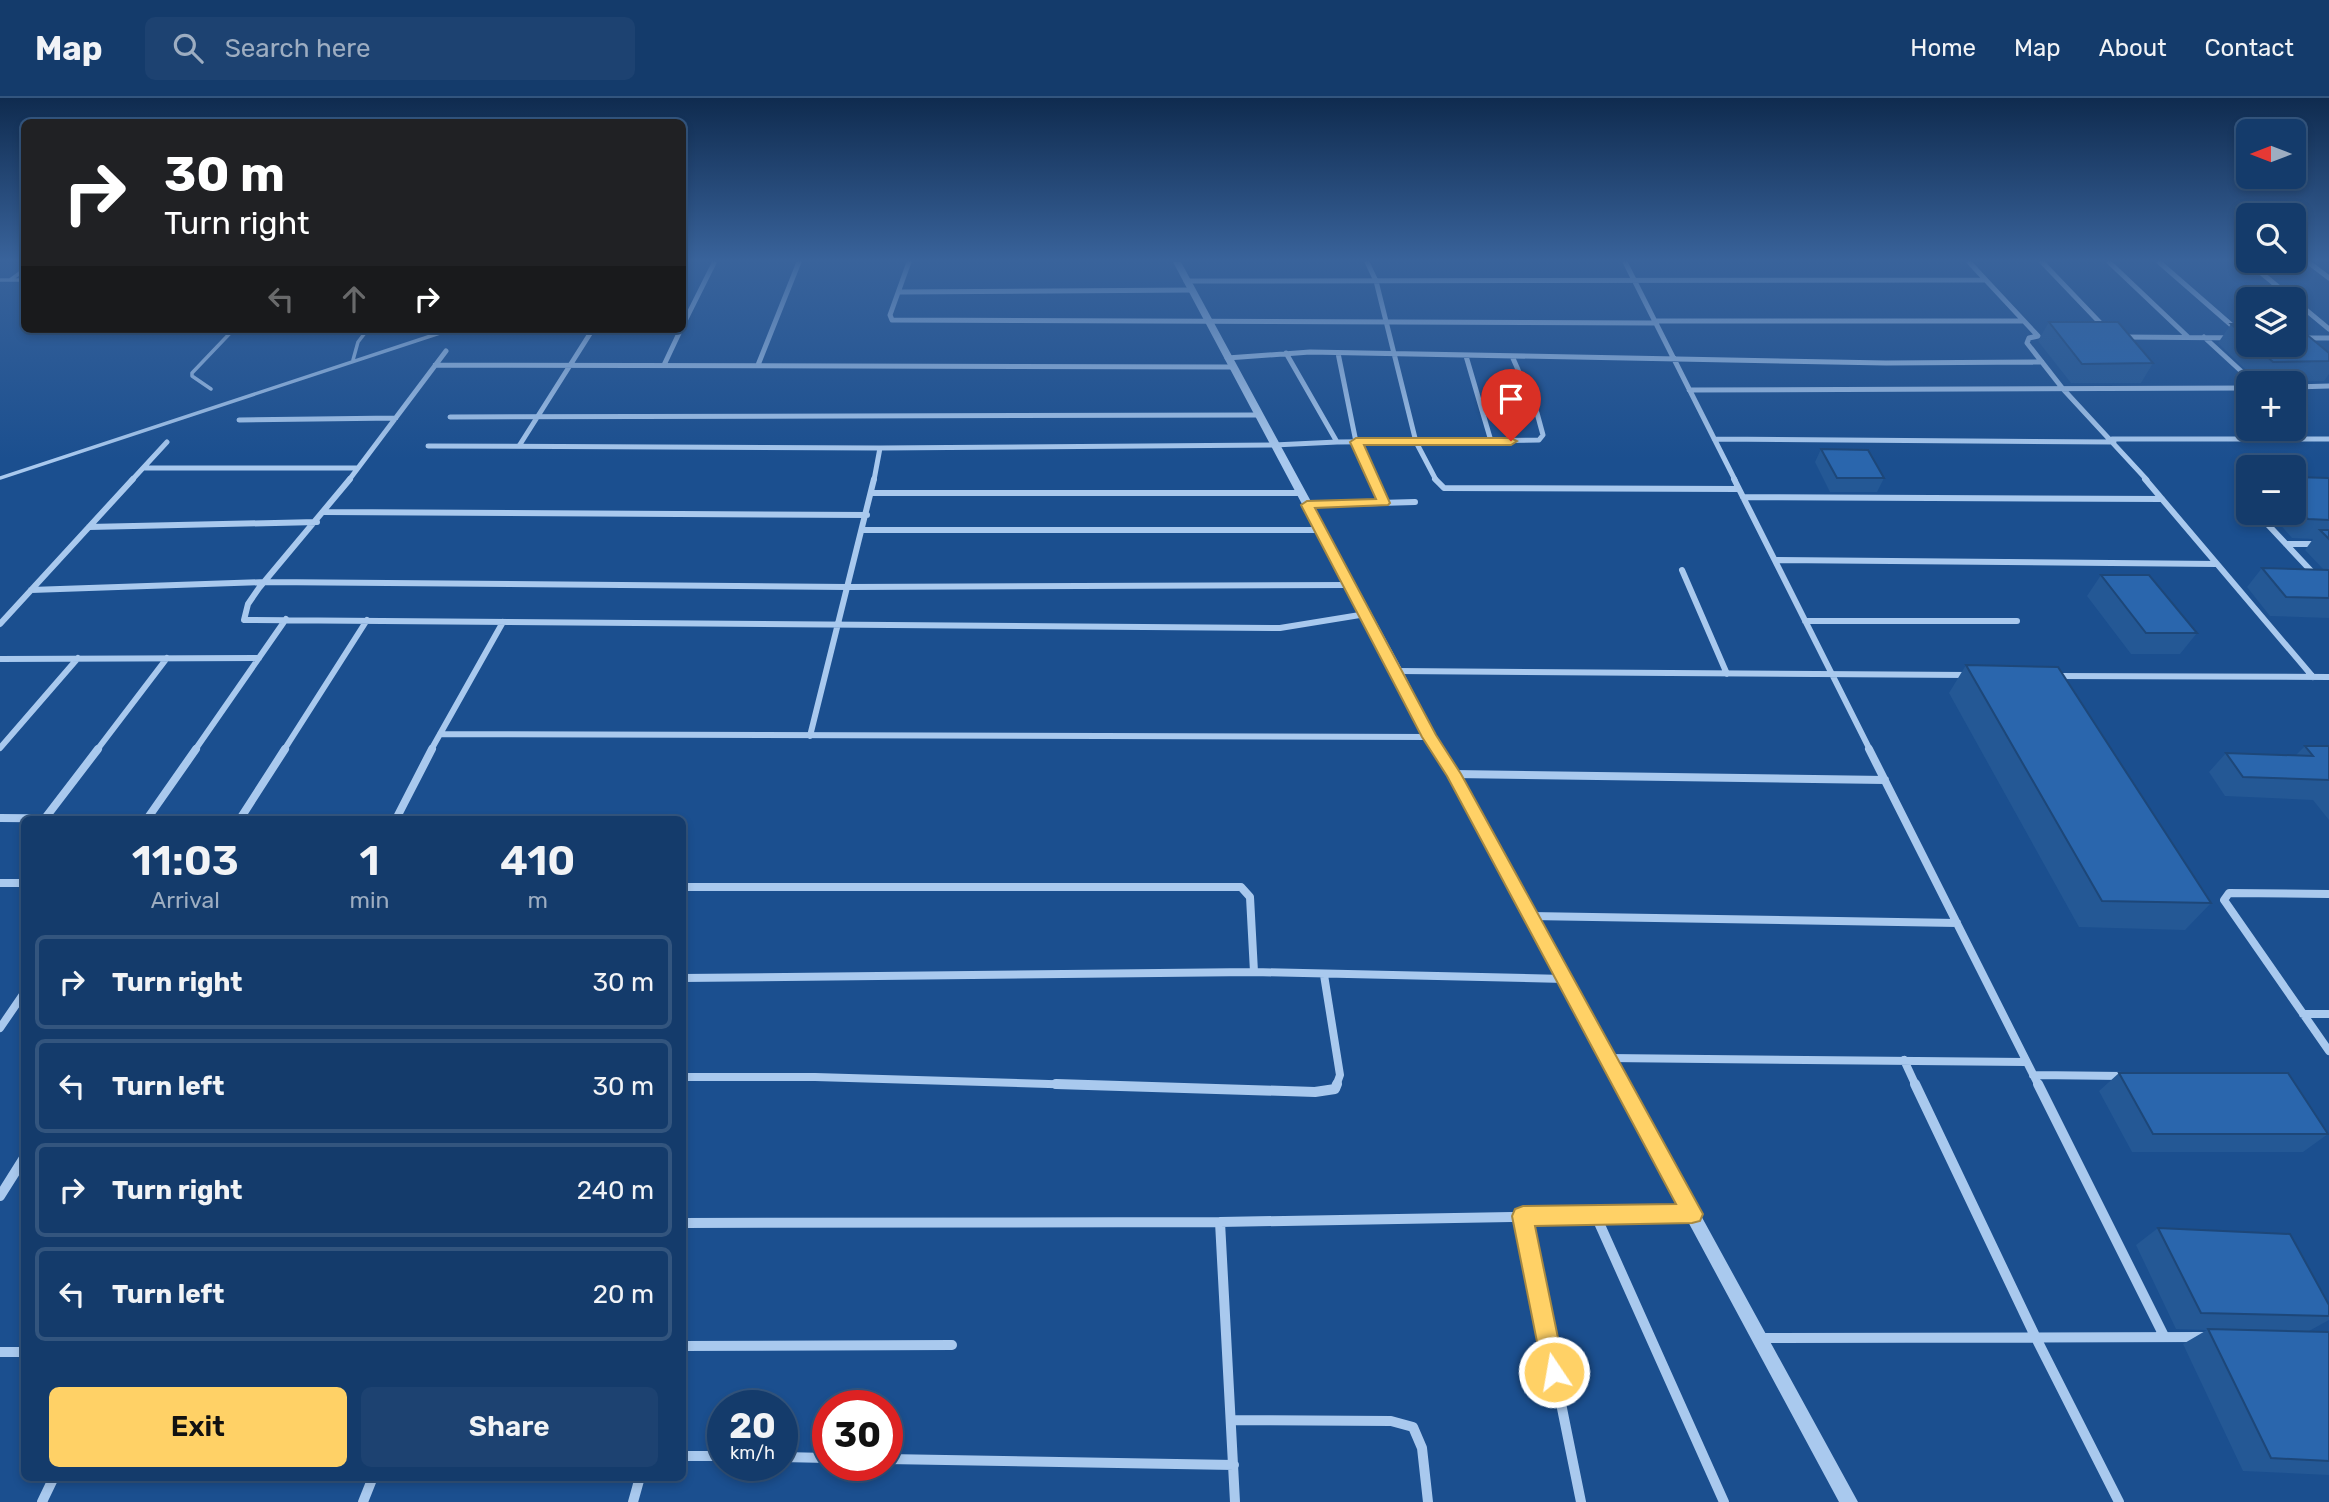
<!DOCTYPE html>
<meta charset="utf-8">
<style>
body{margin:0;font-family:Rubik,sans-serif;background:#1d4271;color:#f1f3f6;height:100vh;display:flex;flex-direction:column;font-size:26px;white-space:nowrap}
*{box-sizing:border-box;margin:0}
p{font-size:23px;color:#9dadc1}
.icon{flex:none;width:38px;height:38px;fill:none;stroke:currentColor;stroke-width:2;stroke-linecap:round;stroke-linejoin:round}
.map{position:relative;flex:1;overflow:hidden}
.panel{position:absolute;left:21px;top:718px;width:665px;height:665px;display:flex;flex-direction:column;background:#143b6b;border-radius:10px;box-shadow:0 4px 10px #0003,0 0 0 2px #33557e}
.panel>*{flex:none}
.banner{position:absolute;left:21px;top:21px;width:665px;height:214px;border-radius:10px;box-shadow:0 4px 10px #0003,0 0 0 2px #33557e;background:#202124;color:#fff;overflow:hidden}
.needle{width:46px;rotate:270deg}
.controls{position:absolute;left:2236px;top:21px;display:grid;gap:14px}
.controls a{display:grid;place-items:center;width:70px;height:70px;border-radius:10px;background:#143b6b;box-shadow:0 4px 10px #0003,0 0 0 2px #33557e;font-size:35px}
.speed{position:absolute;left:707px;top:1292px;display:flex;gap:14px;font-size:35px;font-weight:700;text-align:center}
.speed>*{display:grid;place-content:center;width:91px;height:91px;border-radius:50%;background:#143b6b;box-shadow:0 4px 10px #0003,0 0 0 2px #33557e;line-height:1}
.speed small{font-size:18px;font-weight:400}
.speed .limit{border:10px solid #d22;background:#fff;color:#111}
.pin{position:absolute;display:grid;place-items:center;width:60px;height:60px;color:#fff;margin:-72px -30px;border-radius:50% 50% 50% 0;rotate:-45deg;box-shadow:0 0 7px #0007}
.pin .icon{rotate:45deg}
.me{position:absolute;width:77px;margin:-38px;rotate:348deg;stroke-linejoin:round;filter:drop-shadow(0 0 5px #0008)}
.turn{display:flex;align-items:center;gap:24px;height:147px;padding:0 28px;font-size:32px}
.turn .icon{width:91px;height:91px;stroke-width:2.5}
.turn b{display:block;font-size:49px;line-height:60px}
.lanes{display:flex;align-items:center;height:66px;padding:0 28px;background:#0003;justify-content:center;gap:35px;direction:ltr}
.lanes .off{opacity:.35}
.eta{display:flex;justify-content:space-evenly;align-items:center;height:119px;text-align:center}
.eta b{font-size:42px;font-weight:600;line-height:49px}
.cta{display:flex;gap:14px;margin-top:auto;padding:14px 28px}
.cta a{flex:1;height:80px;border-radius:10px;background:#ffd166;color:#111;font-size:28px;font-weight:600;line-height:80px;text-align:center}
.cta a+a{background:#1d4271;color:#f1f3f6}
ul{padding:0;list-style:none}
li{display:flex;align-items:center;gap:21px;height:94px;margin:0 14px 10px;padding:0 14px;border:4px solid #33557e;border-radius:10px}
li div{flex:1}
li b{display:block;font-size:26px}
li em{font-style:normal}
header{display:flex;align-items:center;gap:42px;box-sizing:border-box;height:98px;padding:0 35px;background:#143b6b;border-bottom:2px solid #33557e}
header strong{font-size:33px}
nav{display:flex;gap:38px;margin-inline-start:auto;font-size:24px}
.search{width:490px;height:63px;background:#1d4271;display:flex;align-items:center;gap:18px;box-sizing:border-box;padding:0 24px;border-radius:10px;color:#9dadc1;font-size:26px}
.map>svg:first-child{display:block}
</style>
<header>
<strong>Map</strong>
<div class="search"><svg class="icon" aria-label="search" viewBox="0 0 24 24"><circle cx="10" cy="10" r="6"/><path d="M15 15l6 6"/></svg>Search here</div>
<nav><a>Home</a><a>Map</a><a>About</a><a>Contact</a></nav>
</header>
<div class="map">
<svg width="2329" height="1404" viewBox="0 0 2329 1404">
<rect width="100%" height="100%" fill="#1b4f8f"/>
<g fill="none" stroke-linecap="round" stroke-linejoin="round">
<path stroke="#a9c9ee" stroke-width="3.5" d="M0,182h24
M10,182l14,-10
M353,262l5,-18 10,-13
M211,291l-19,-13v-3l42,-44
M0,380l452,-149"/>
<path stroke="#a9c9ee" stroke-width="5" d="M909,164l-19,53 2,5 764,3
M1367,164l9,19 40,161 20,38
M1625,164l110,218
M1969,164l69,74 -9,2 -2,5 36,46 84,91
M2042,164l64,67
M2109,164l79,75
M2159,164l78,68
M2248,164l45,37
M2308,164l21,16
M1186,183l797,-1
M900,194l292,-2
M2294,202l35,29
M1655,223h368
M682,229l32,-64
M2123,239l126,1
M2204,239l50,46
M2294,240h35
M1338,255l18,89 17,38
M1466,258l25,85
M1227,260l83,-6 576,11 156,-1
M435,267l797,2
M664,267l17,-36
M758,267l41,-103
M2294,289l35,-1
M1689,292l560,-2
M450,319l808,-2
M239,322l157,-2
M1714,341l400,3
M2112,341h217
M1337,344l202,-2 4,-5 -6,-22 -25,-57
M428,348l452,2 394,-3 63,-3 -51,-89
M519,348l74,-117
M144,370h214
M132,382l35,-38
M349,382l97,-129
M874,382l6,-32"/>
<path stroke="#a9c9ee" stroke-width="6" d="M350,381l-91,109 -11,16 -4,16 1036,8 86,-14
M1372,381l11,24
M1435,381l9,9 294,1
M1734,381l136,271
M2145,381l168,198
M871,395h429
M2249,395l-6,2 6,10
M1743,399l419,2
M1307,407l108,-3
M325,414l542,3
M2257,415l57,61
M89,429l228,-5
M863,432h457
M2286,446h43
M1775,462l442,4
M1682,472l45,104
M31,492l235,-8 581,5 503,-2
M1805,523h212
M0,526l133,-145
M0,561l259,-1
M1397,573l570,4
M2056,578l273,1
M440,636l990,3
M810,638l64,-257
M0,650l78,-90
M97,652l70,-92
M195,652l91,-131
M284,652l83,-130
M431,652l72,-128"/>
<path stroke="#a9c9ee" stroke-width="8" d="M1869,651l170,337
M1453,676l432,6
M46,719l52,-68
M0,720l124,1
M147,721l49,-70
M240,721l45,-70
M396,721l36,-70
M0,785h24
M682,789h559l9,10 4,75
M2329,796l-100,-1 -5,7 105,151
M1530,818l427,7
M1324,877l16,100 -4,11
M682,880l572,-6 311,7
M2303,916h26
M0,930l24,-35
M1608,960l418,4
M1904,962l12,26
M2033,977l90,1
M682,979h133l299,9"/>
<path stroke="#a9c9ee" stroke-width="10" d="M1056,986l259,8 20,-3 2,-5
M1915,986l121,254 83,164
M2038,986l126,252
M0,1098l24,-38
M1523,1118l58,286
M1596,1118l128,286
M1220,1124l15,280
M682,1125l538,-1 472,-8
M1761,1240l443,-1
M682,1248l270,-1
M0,1254h24
M1231,1322l160,1 22,6 9,21 6,54
M682,1358h41
M782,1359l46,1
M887,1361l347,6
M42,1404l12,-25
M363,1404l10,-25
M633,1404l7,-25"/>
<path fill="#a9c9ee" fill-rule="evenodd" d="M1173,164h8l222,409 32,65 24,38 399,728h-19l-391,-726 -24,-39 -33,-66z"/>
</g>
<path fill="#245895" d="M2049,224l104,41 -12,20h-70l-33,-42z
M2231,226h18v21h45l35,8v21l-5,7 -65,1 -41,-39z
M1821,351l63,29 -7,14h-47l-15,-30z
M2294,379l35,1v140l-59,-2 -23,-29 15,-19 62,2 -19,-20 8,-11 -21,-1 -22,-25h24z
M2101,477l96,58 -17,21h-49l-44,-58z
M1966,567l245,238 -26,27 -106,-3 -130,-234z
M2305,648h24v74l-16,-20 -88,-4 -16,-24 17,-19 70,2z
M2119,975l209,61 -25,18h-171l-33,-61z
M2158,1130l171,77v15l-20,11 20,1v143l-86,-4 -60,-127 24,-14 -31,-1 -40,-84z"/>
<path fill="#2a66ad" stroke="#1d4779" stroke-width="2" d="M2049,224h69l35,41 -71,1z
M2231,226h18v16z
M2294,226l35,29v8l-56,1 -19,-17h40z
M1821,351l47,1 16,28h-47z
M2294,379l35,1v42l-21,-1 -14,-15z
M2320,432h9v9z
M2262,470l67,2v28l-43,-1z
M2101,477h48l48,58h-51z
M1966,567l92,2 153,236 -109,-2z
M2305,648h24v34l-86,-3 -17,-24 87,3z
M2119,975h169l40,61h-175z
M2158,1130l132,6 39,71v11l-128,-3z
M2208,1231l121,3v129l-58,-3z"/>
<linearGradient id="sky" x2="0" y2="1"><stop stop-color="#0f2b4f"/><stop offset="0.45" stop-color="#39639b"/><stop offset="1" stop-color="#39639b" stop-opacity="0"/></linearGradient>
<rect width="2329" height="361" fill="url(#sky)"/>
<path fill="#ffd166" stroke="#a68842" stroke-width="2" d="M1356,340h155l6,3 -6,4h-147l26,58 -2,2 -73,3 121,227 25,39 242,440 -3,7 -8,2 -157,3 30,146 -3,8 -8,3 -8,-3 -3,-8 -31,-156 3,-7 8,-3 153,-2 -229,-428 -25,-39 -121,-232 6,-4 69,-2 -26,-57z"/>
</svg>
<div class="controls">
<a><svg class="needle" viewBox="-14 -14 28 28"><path d="M0-13l5 13h-10z" fill="#e53935"/><path d="M0 13l5-13h-10z" fill="#9dadc1"/></svg></a>
<a><svg class="icon" aria-label="search" viewBox="0 0 24 24"><circle cx="10" cy="10" r="6"/><path d="M15 15l6 6"/></svg></a>
<a><svg class="icon" aria-label="layers" viewBox="0 0 24 24"><path d="M12 4l9 5-9 5-9-5zM3 14l9 5 9-5"/></svg></a>
<a>+</a>
<a>−</a>
</div>
<div class="speed"><div>20<small>km/h</small></div><div class="limit">30</div></div>
<div class="pin" style="left:1511px;top:343px;background:#d93025"><svg class="icon" aria-label="arrive" viewBox="0 0 24 24"><path d="M6 21V4h12l-3 4 3 4H6"/></svg></div>
<svg class="me" style="left:1554px;top:1274px" viewBox="-20 -20 40 40"><circle r="17" fill="#ffd166" stroke="#fff" stroke-width="3"/><path d="M0-11L8 9 0 5-8 9z" fill="#fff"/></svg>
<div class="banner">
<div class="turn"><svg class="icon" aria-label="right" viewBox="0 0 24 24"><path d="M7 20v-9h11M14 6l5 5-5 5"/></svg><div><b>30 m</b>Turn right</div></div>
<div class="lanes"><svg class="icon off" aria-label="left" viewBox="0 0 24 24"><path d="M17 20v-9H6M10 6l-5 5 5 5"/></svg><svg class="icon off" aria-label="ahead" viewBox="0 0 24 24"><path d="M12 20V5M6 11l6-6 6 6"/></svg><svg class="icon" aria-label="right" viewBox="0 0 24 24"><path d="M7 20v-9h11M14 6l5 5-5 5"/></svg></div>
</div>
<section class="panel">
<div class="eta">
<div><b>11:03</b><p>Arrival</p></div>
<div><b>1</b><p>min</p></div>
<div><b>410</b><p>m</p></div>
</div>
<ul>
<li><svg class="icon" aria-label="right" viewBox="0 0 24 24"><path d="M7 20v-9h11M14 6l5 5-5 5"/></svg><div><b>Turn right</b></div><em>30 m</em></li>
<li><svg class="icon" aria-label="left" viewBox="0 0 24 24"><path d="M17 20v-9H6M10 6l-5 5 5 5"/></svg><div><b>Turn left</b></div><em>30 m</em></li>
<li><svg class="icon" aria-label="right" viewBox="0 0 24 24"><path d="M7 20v-9h11M14 6l5 5-5 5"/></svg><div><b>Turn right</b></div><em>240 m</em></li>
<li><svg class="icon" aria-label="left" viewBox="0 0 24 24"><path d="M17 20v-9H6M10 6l-5 5 5 5"/></svg><div><b>Turn left</b></div><em>20 m</em></li>
</ul>
<div class="cta"><a>Exit</a><a>Share</a></div>
</section>
</div>
